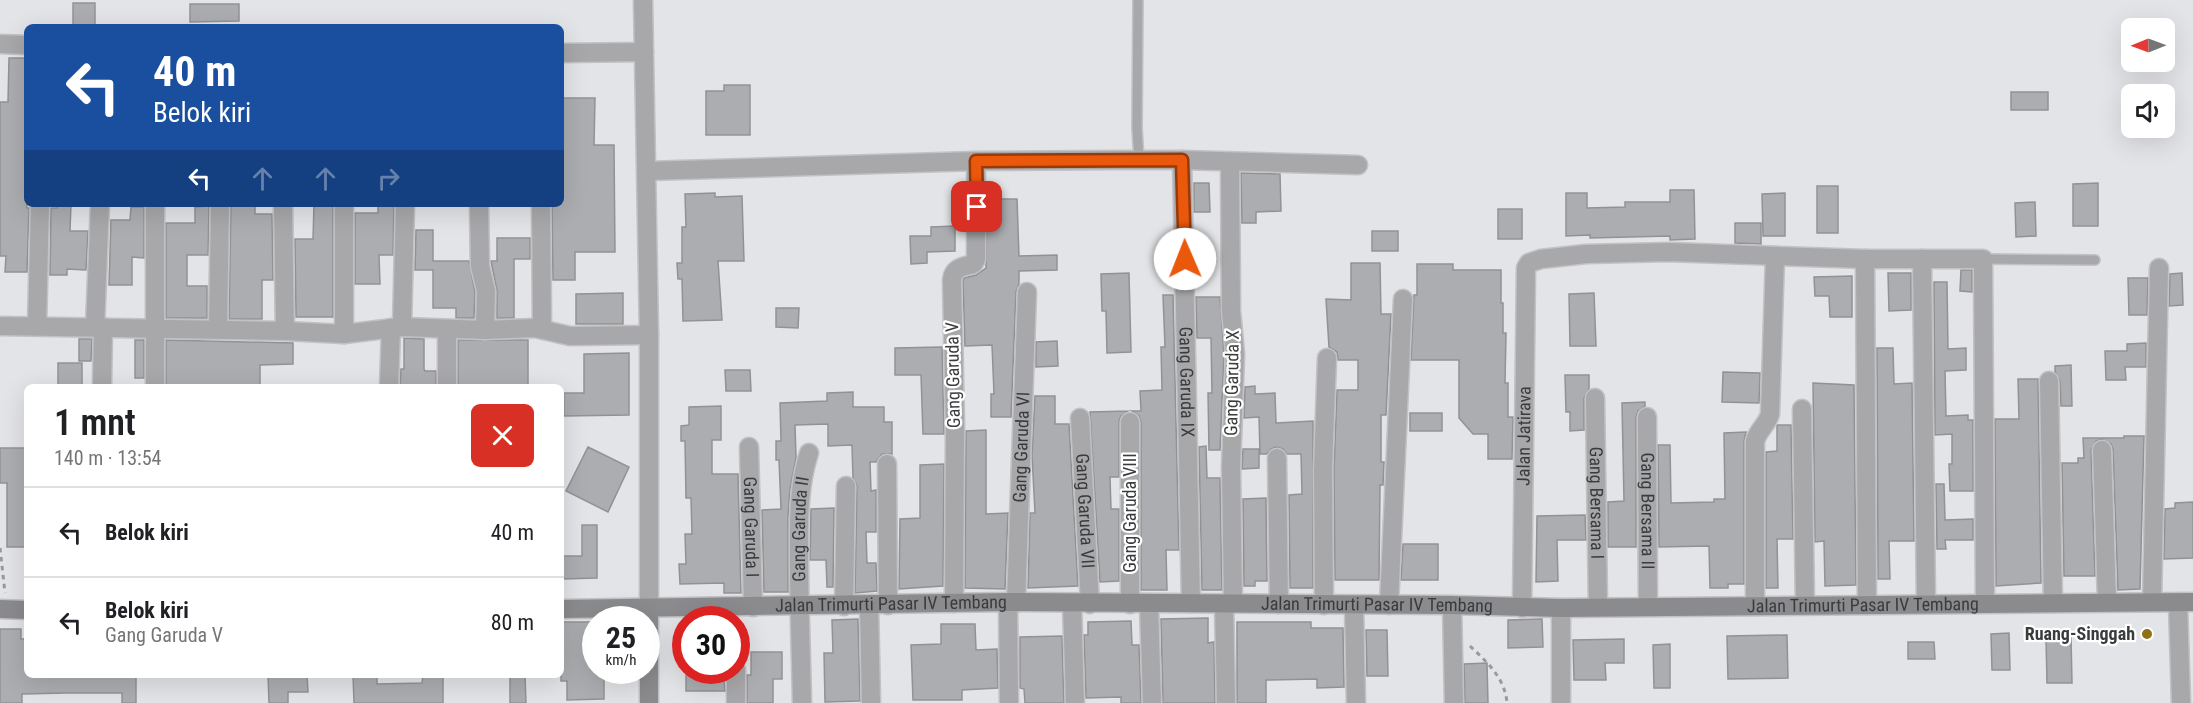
<!DOCTYPE html>
<html lang="id">
<meta charset="utf-8">
<style>
body{margin:0;font-family:"Roboto Condensed",sans-serif;background:#f2f2f2;color:#202124;height:100vh;display:flex;flex-direction:column;font-size:22px;white-space:nowrap}
*{box-sizing:border-box;margin:0}
p{font-size:20px;color:#757577}
.icon{flex:none;width:33px;height:33px;fill:none;stroke:currentColor;stroke-width:2;stroke-linecap:round;stroke-linejoin:round}
.map{position:relative;flex:1;overflow:hidden}
.details{position:absolute;left:24px;top:384px;width:540px;height:294px;display:flex;flex-direction:column;background:#fff;border-radius:9px;box-shadow:0 6px 24px #0002}
.details>*{flex:none}
.top-card{position:absolute;left:24px;top:24px;width:540px;height:183px;border-radius:9px;box-shadow:0 6px 24px #0002;background:#1a4fa0;color:#fff;overflow:hidden}
.needle{width:39px;rotate:269deg}
.controls{position:absolute;left:2121px;top:18px;display:grid;gap:12px}
.controls a{display:grid;place-items:center;width:54px;height:54px;border-radius:9px;background:#fff;box-shadow:0 6px 24px #0002;font-size:30px}
.speed{position:absolute;left:582px;top:606px;display:flex;gap:12px;font-size:30px;font-weight:700;text-align:center}
.speed>*{display:grid;place-content:center;width:78px;height:78px;border-radius:50%;background:#fff;box-shadow:0 6px 24px #0002;line-height:1}
.speed small{font-size:15px;font-weight:400}
.speed .limit{border:9px solid #d22;background:#fff;color:#111}
.pin{position:absolute;display:grid;place-items:center;width:51px;height:51px;color:#fff;margin:-26px;border-radius:12px;box-shadow:0 3px 9px #0006}
.me{position:absolute;width:66px;margin:-33px;rotate:359deg;stroke-linejoin:round;filter:drop-shadow(0 0 4px #0008)}
.turn{display:flex;align-items:center;gap:21px;height:126px;padding:0 30px;font-size:27px}
.turn .icon{width:78px;height:78px;stroke-width:2.5}
.turn b{display:block;font-size:42px;line-height:51px}
.lanes{display:flex;align-items:center;height:57px;padding:0 30px;background:#0003;justify-content:center;gap:30px;direction:ltr}
.lanes .off{opacity:.35}
.round{display:grid;place-items:center;flex:none;width:63px;height:63px;border-radius:9px;background:#f2f2f2}
.headline{display:flex;align-items:center;justify-content:space-between;height:102px;padding:0 30px}
h1{font-size:36px;font-weight:600;line-height:45px}
ul{padding:0;list-style:none}
li{display:flex;align-items:center;gap:18px;height:90px;padding:0 30px;border-top:2px solid #e0e0e0}
li div{flex:1}
li b{display:block;font-size:22px}
li em{font-style:normal}
.map>svg:first-child{display:block}
</style>
<div class="map">
<svg width="2193" height="703" viewBox="0 0 2193 703">
<rect width="100%" height="100%" fill="#e3e4e7"/>
<path fill="#abadb0" stroke="#919295" stroke-width="1.5" d="M73,3h22v22l-22,1z
M190,4h49v17l-49,1z
M9,58h18v150h2l-2,64h-22l1,-16h-6v-154h8z
M724,85h26v50h-44v-44h18z
M2011,92h37v18h-37z
M561,98h34l-1,47h20l1,107h-40v28h-22l-1,-76h9z
M1241,173l39,1 1,37 -25,1v11h-14z
M1194,183h15l1,29h-16z
M2098,183v43h-25v-42z
M1817,186h21v47h-21z
M1670,190h24l1,49 -25,1v-4l-80,2v-3l-24,1v-43h21v15l38,-1v-5h45z
M715,193v4l27,-1 2,65h-26l4,59 -39,1 -1,-42h-4l-1,-16h5v-36h4l-1,-33z
M1785,193v43h-22l-1,-42z
M987,199h30l2,57 38,-1v15l-38,1v13l-3,8 -5,125h-20v-23h3l-2,-49 -27,1 -2,-65 1,-3 12,-3 10,-7z
M2035,202l1,34 -20,1 -1,-34z
M57,204h14l-1,27h18l-2,39 -19,-1v6h-17l1,-67h6z
M231,204h24v10h17l1,66h-11v39h-33z
M314,204h19v113h-37l-1,-78h18z
M378,204h16l-1,51h-14l1,29h-25v-71h23z
M209,206l-1,49h-21v31h20v32h-41v-95h29v-16z
M131,207h13v51l-12,-1v28h-23l2,-65h19z
M1498,209h24v30h-24z
M1735,223h26v21l-26,-1z
M955,226v25l-28,1v11l-16,1 -1,-28h21v-9z
M416,230h17v31h36l6,31 -1,26h-18v-10h-23v-38h-18z
M1372,231h26v20h-26z
M497,238h33v21h-16v59h-17v-27l-6,-30h6z
M1351,263h29l1,51h10l-5,101h-5v47h3l-1,23h-3l-1,95h-44l-1,-111 3,-79h21v-30h-20l-1,-8 -8,-5 -3,-48 25,1z
M1417,264h36v6h48v33h2v30h3l-1,50h3v34h5l-1,42h-24v-25h-15l-14,-16v-58h-48l3,-65h3z
M1961,270h11v22l-12,-1z
M1129,273l2,79 -24,1 -1,-42h-4l-1,-37z
M1888,273h23v37l-22,1z
M2182,273l1,32 -14,1 1,-32z
M1852,276v41h-22l-1,-21h-14l-1,-19z
M2128,278h20l-1,37h-18z
M1934,282h13l1,67 18,-1v22l-21,1 1,45 22,-1v5h5v71h-23l-1,-27h3v-30l-17,1z
M623,293v31h-47v-30z
M1594,293l2,53h-26l-1,-52z
M1163,295h10l6,255h-13l1,40h-26v-168l-2,-6 -7,-5h9l-1,-20 22,-1 -1,-43h4z
M1196,297h24l4,57 -4,96h-11l-1,-57h4l-1,-55h-14z
M776,308h23l-1,20 -22,-1z
M404,338l20,1v30l1,2h11v16h-36l1,-18h3z
M79,339h13l-1,22h-12z
M135,340h9v38h-9z
M166,340l127,3v21l-33,1v22h-94z
M458,340h70v47h-70z
M1057,341l1,25 -22,1v-25z
M2146,343v24h-21l1,13h-20l-1,-29h22v-7z
M942,347l2,87h-21l-2,-59h-26v-27z
M1877,348h16l1,36 18,-1 2,158h-25l1,38h-12z
M629,353v62l-65,1v-23h20v-39z
M58,363h24v24h-24z
M2071,365l1,41h-11l-1,-25 -5,-9v-6z
M725,370h25l1,21h-25z
M1723,372l37,1 -1,30 -37,-1z
M1565,375h24v14l-5,9v32l-14,1v-19h-4z
M2018,379h20l3,204 -45,3 -1,-167h24z
M1813,383l41,2 2,200 -31,1 -1,-45 -9,1z
M1255,386v8l20,-1 1,30 37,-2v167h-23l-1,-93 13,-1 -1,-40h-14l-4,-5 -7,-2 -5,2 -4,5h-7l-1,-37 -15,1 1,-31z
M853,392v15h31v15h8v32h-10l-6,8h-6l1,29 5,-1v42h-10l1,31h9l1,28 -22,2 2,-107 -4,-8 -1,-33 -24,1v-22l-33,1 1,33 -6,31 -2,27v76h-24l-2,-82 19,-1 -2,-49h-3v-19h5l-1,-38 47,-2v-8z
M1035,396h20v28h14l9,162 -50,2 2,-75h5l-3,-58z
M1645,402v4l-7,5 -2,6v130h-28v-45l16,-1 -2,-98z
M721,406v34h-9v34h26l3,119h-17v-10l-44,1 -1,-20h7l-1,-30h7l-1,-36h-5l-1,-57h-4v-15l8,-1v-18z
M1128,411l-7,5 -2,5v56h-9l1,32h8v72l-19,1 -10,-170z
M1410,413h32v18h-32z
M1777,425h14l2,114h-16l1,49h-12v-136l11,-1z
M986,430v84l22,-1 -3,76 -40,-1 1,-157z
M1746,432l-2,9v143h-16v4h-18l-1,-42 -50,1 -1,-102h12l1,58 43,-1v-3h11l-1,-66z
M2124,436h20l-4,153 -22,1 -5,-140 -2,-6 -9,-5 -6,2 -5,9 4,126h-31l-2,-113h16v-5h6l-1,-20h41z
M1206,446l1,32h13l2,112h-20l-3,-143z
M588,447l41,20 -21,45 -42,-21z
M0,448h27v99h-20v-64h-7z
M1243,449h16v19l-17,1z
M944,464l-1,122 -44,3 1,-70 20,-1v-53z
M1936,484h8l1,36 28,-1v21h-28l1,9h-9z
M1266,498l1,83h-12v5h-11l-1,-87z
M2193,502v56l-29,1 1,-50 10,-1v-5z
M834,508l-1,79h-6l-1,-27h-16l1,-51z
M1585,515l1,25h-29l1,41 -22,1 1,-66z
M582,525h15v53l-35,1v-23h20z
M1403,544h35v36h-37z
M1208,618v25l6,-1 1,61h-52l-2,-84z
M858,619l2,82 -35,1 -1,-49h9l-1,-33z
M1542,619l1,28 -35,1v-28z
M1131,621l1,24h7l2,58h-20v-6l-35,1 -2,-63h4v-13z
M561,622h35l-1,48h9v29l-37,1v-19h-6z
M1237,622h74v6h32l1,59 -27,1v-9l-51,1v23h-29z
M941,624h34l1,26 21,-1 1,39 -36,2v10h-49l-2,-55 30,-1z
M0,629h21v10h6v36h109v28h-14v-10h-56l-44,1v9h-22z
M1366,630h21l1,46h-21z
M2009,633l1,37h-18l-1,-36z
M1787,635l1,43 -60,1 -1,-43z
M1062,636l2,67h-39l-1,-14 -4,-1v-51z
M2071,637l1,46h-25l-1,-45z
M1624,639v24h-19l1,17h-32l-1,-40z
M1908,642h26l1,17h-27z
M1670,644v44h-16l-1,-43z
M751,652h31v27h-9v24h-26v-28h4z
M1487,663l1,40h-23l-1,-39z
M690,670h33l2,21h-39v-16h4z
M268,675h39l1,17h-20v11h-19z
M353,675h24v9l45,-1 1,-8h20v28h-89z
M510,675h15l1,28h-16z"/>
<g fill="none" stroke-linecap="round" stroke-linejoin="round">
<defs>
<path id="lane" d="M1138,0l-1,128 2,32
M1983,259l112,1"/>
<g id="street">
<path d="M643,0l6,335v273"/>
<path d="M0,44l27,1"/>
<path d="M561,53l83,-1"/>
<path id="s1" d="M1182,160l9,443"/>
<path d="M1230,162l1,149 4,43 -4,114 2,136"/>
<path d="M647,171l329,-10 136,-1h70l176,5"/>
<path d="M283,204l2,127"/>
<path d="M344,204v130"/>
<path d="M479,204l1,62 6,25 -1,39"/>
<path d="M541,204l1,125"/>
<path d="M1865,259l2,346"/>
<path d="M1922,259l4,345"/>
<path d="M0,326l285,5 59,3 58,-7 83,3 50,-2 35,8 79,-1"/>
<path d="M37,326l3,-122"/>
<path d="M95,327l5,-123"/>
<path d="M402,327l3,-123"/>
<path d="M218,329l2,-125"/>
<path d="M447,329v58"/>
<path d="M2049,381l4,222"/>
<path d="M102,387l1,-60"/>
<path d="M155,387v-183"/>
<path d="M389,387l2,-59"/>
<path id="s2" d="M1595,398l3,209"/>
<path d="M1802,409l3,196"/>
<path id="s3" d="M1647,417l1,189"/>
<path id="s4" d="M1080,418l10,186"/>
<path d="M1130,422v182"/>
<path id="s5" d="M749,447l4,160"/>
<path d="M2102,450l5,152"/>
<path d="M1277,458l2,146"/>
<path d="M887,464l1,141"/>
<path d="M2152,601l7,-333"/>
<path d="M1008,602l1,101"/>
<path d="M954,603l1,-175 -3,-148c1,-12 10,-13 21,-16l3,-5v-98"/>
<path id="s6" d="M1016,603l11,-311"/>
<path d="M2178,603l3,100"/>
<path d="M1072,604l3,99"/>
<path d="M1149,604l3,99"/>
<path d="M1224,604l2,99"/>
<path d="M869,605l2,98"/>
<path d="M1324,605l-1,-136 4,-111"/>
<path d="M1354,605l2,98"/>
<path d="M1389,605l14,-306"/>
<path d="M1452,605l2,98"/>
<path d="M844,606l2,-120"/>
<path d="M1755,606v-165c3,-11 12,-16 15,-27l5,-158"/>
<path id="s7" d="M1522,608l4,-340 3,-5 12,-4 45,-5 83,-2 196,7h118l2,344"/>
<path d="M1561,608v95"/>
<path d="M736,670v33"/>
<path id="s8" d="M802,703c-1,-50 -3,-99 -3,-149 0,-34 -1,-68 10,-101"/>
</g>
<g id="secondary">
<path d="M649,608v95"/>
<path d="M0,609l27,1"/>
<path id="s9" d="M561,609l447,-7 444,3 109,3 632,-6"/>
</g>
</defs>
<use href="#lane" stroke="#c1c2c5" stroke-width="12"/>
<use href="#street" stroke="#c1c2c5" stroke-width="21"/>
<use href="#secondary" stroke="#c1c2c5" stroke-width="21"/>
<path stroke="#98999b" stroke-width="3" stroke-dasharray="4.5 4.5" stroke-linecap="butt" d="M0,548l5,45
M1470,646c17,16 35,32 37,57"/>
<use href="#lane" stroke="#a8a8aa" stroke-width="9"/>
<use href="#street" stroke="#a8a8aa" stroke-width="18"/>
<use href="#secondary" stroke="#8b8b8e" stroke-width="18"/>
</g>
<g fill="none" stroke-linecap="round" stroke-linejoin="round">
<defs>
<path id="route" d="M977,207l-1,-46 206,-1 3,99"/>
</defs>
<use href="#route" stroke="#983908" stroke-width="15"/>
<use href="#route" stroke="#ea580c" stroke-width="10"/>
</g>
<circle fill="#8d7115" stroke="#fff" stroke-width="2" cx="2147" cy="634" r="6"/>
<g text-anchor="middle" stroke-width="4.5" stroke-linejoin="round" paint-order="stroke">
<g font-size="18" fill="#3a3b3c" stroke="#fff">
<text transform="translate(953 375) rotate(-91)" y="6">Gang Garuda V</text>
<text dy="6" stroke="none"><textPath href="#s1" startOffset="222">Gang Garuda IX</textPath></text>
<text transform="translate(1232 383) rotate(-89)" y="6">Gang Garuda X</text>
<text dy="6" stroke="none"><textPath href="#s7" startOffset="172">Jalan Jatirava</textPath></text>
<text dy="6" stroke="none"><textPath href="#s6" startOffset="156">Gang Garuda VI</textPath></text>
<text dy="6" stroke="none"><textPath href="#s2" startOffset="105">Gang Bersama I</textPath></text>
<text dy="6" stroke="none"><textPath href="#s4" startOffset="93">Gang Garuda VII</textPath></text>
<text dy="6" stroke="none"><textPath href="#s3" startOffset="94">Gang Bersama II</textPath></text>
<text transform="translate(1130 513) rotate(-90)" y="6">Gang Garuda VIII</text>
<text dy="6" stroke="none"><textPath href="#s5" startOffset="80">Gang Garuda I</textPath></text>
<text dy="6" stroke="none"><textPath href="#s8" startOffset="174">Gang Garuda II</textPath></text>
<text dy="6" stroke="none"><textPath href="#s9" startOffset="330">Jalan Trimurti Pasar IV Tembang</textPath></text>
<text dy="6" stroke="none"><textPath href="#s9" startOffset="816">Jalan Trimurti Pasar IV Tembang</textPath></text>
<text dy="6" stroke="none"><textPath href="#s9" startOffset="1302">Jalan Trimurti Pasar IV Tembang</textPath></text>
</g>
<g font-size="18" font-weight="bold" fill="#3a3b3c" stroke="#fff" text-anchor="end">
<text x="2135" y="640">Ruang-Singgah</text>
</g>
</g>
</svg>
<div class="controls">
<a><svg class="needle" viewBox="-14 -14 28 28"><path d="M0-13l5 13h-10z" fill="#e53935"/><path d="M0 13l5-13h-10z" fill="#757577"/></svg></a>
<a><svg class="icon" aria-label="sound" viewBox="0 0 24 24"><path d="M4 9h4l5-4v14l-5-4H4zM17 9q2 3 0 6"/></svg></a>
</div>
<div class="speed"><div>25<small>km/h</small></div><div class="limit">30</div></div>
<div class="pin" style="left:977px;top:207px;background:#d93025"><svg class="icon" aria-label="arrive" viewBox="0 0 24 24"><path d="M6 21V4h12l-3 4 3 4H6"/></svg></div>
<svg class="me" style="left:1185px;top:259px" viewBox="-20 -20 40 40"><circle r="19" fill="#fff"/><path d="M0-13L10 11 0 6-10 11z" fill="#ea580c"/></svg>
<div class="top-card">
<div class="turn"><svg class="icon" aria-label="left" viewBox="0 0 24 24"><path d="M17 20v-9H6M10 6l-5 5 5 5"/></svg><div><b>40 m</b>Belok kiri</div></div>
<div class="lanes"><svg class="icon" aria-label="left" viewBox="0 0 24 24"><path d="M17 20v-9H6M10 6l-5 5 5 5"/></svg><svg class="icon off" aria-label="ahead" viewBox="0 0 24 24"><path d="M12 20V5M6 11l6-6 6 6"/></svg><svg class="icon off" aria-label="ahead" viewBox="0 0 24 24"><path d="M12 20V5M6 11l6-6 6 6"/></svg><svg class="icon off" aria-label="right" viewBox="0 0 24 24"><path d="M7 20v-9h11M14 6l5 5-5 5"/></svg></div>
</div>
<section class="details">
<div class="headline"><div><h1>1 mnt</h1><p>140 m · 13:54</p></div><a class="round" style="background:#d93025;color:#fff"><svg class="icon" aria-label="close" viewBox="0 0 24 24"><path d="M6 6l12 12M18 6L6 18"/></svg></a></div>
<ul>
<li><svg class="icon" aria-label="left" viewBox="0 0 24 24"><path d="M17 20v-9H6M10 6l-5 5 5 5"/></svg><div><b>Belok kiri</b></div><em>40 m</em></li>
<li><svg class="icon" aria-label="left" viewBox="0 0 24 24"><path d="M17 20v-9H6M10 6l-5 5 5 5"/></svg><div><b>Belok kiri</b><p>Gang Garuda V</p></div><em>80 m</em></li>
</ul>
</section>
</div>
